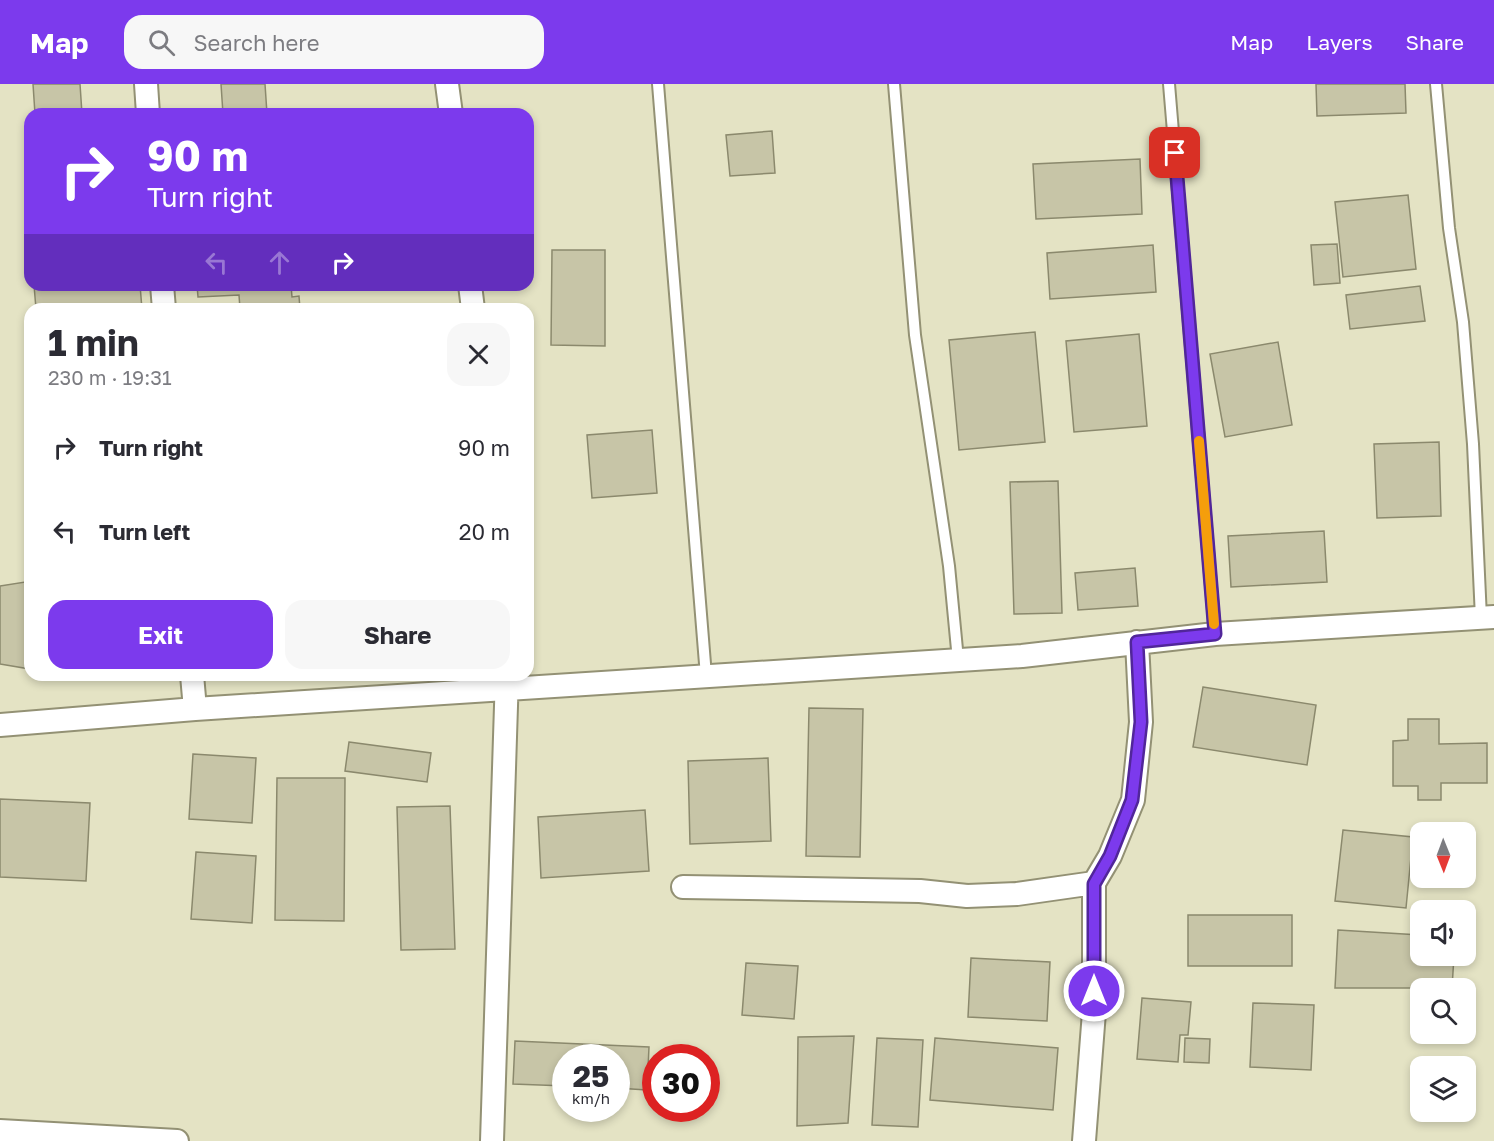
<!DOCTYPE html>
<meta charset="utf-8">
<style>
body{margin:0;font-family:"Golos Text",sans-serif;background:#f7f7f7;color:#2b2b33;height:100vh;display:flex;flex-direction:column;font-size:22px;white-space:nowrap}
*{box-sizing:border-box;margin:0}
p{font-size:20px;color:#7c7c81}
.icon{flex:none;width:33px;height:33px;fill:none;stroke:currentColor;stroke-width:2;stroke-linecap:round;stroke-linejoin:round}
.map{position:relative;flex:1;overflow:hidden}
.details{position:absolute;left:24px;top:219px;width:510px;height:378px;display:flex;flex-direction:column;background:#fff;border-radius:18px;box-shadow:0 3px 9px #0003}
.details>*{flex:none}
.top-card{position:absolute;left:24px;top:24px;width:510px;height:183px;border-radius:18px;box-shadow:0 3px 9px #0003;background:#7c3aed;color:#fff;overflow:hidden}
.needle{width:39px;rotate:179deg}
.buttons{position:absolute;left:1410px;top:738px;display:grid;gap:12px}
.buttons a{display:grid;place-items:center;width:66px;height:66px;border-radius:12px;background:#fff;box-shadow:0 3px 9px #0003;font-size:30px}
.speed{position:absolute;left:552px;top:960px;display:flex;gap:12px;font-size:30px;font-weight:700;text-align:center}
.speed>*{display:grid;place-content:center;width:78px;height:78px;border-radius:50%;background:#fff;box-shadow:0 3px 9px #0003;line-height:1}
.speed small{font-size:15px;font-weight:400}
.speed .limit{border:9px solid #d22;background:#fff;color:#111}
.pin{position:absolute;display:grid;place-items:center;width:51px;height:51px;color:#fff;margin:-26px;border-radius:12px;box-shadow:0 3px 9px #0006}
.me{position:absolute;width:66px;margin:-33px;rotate:0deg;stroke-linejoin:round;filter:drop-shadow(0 0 4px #0008)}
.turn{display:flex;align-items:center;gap:21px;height:126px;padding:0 24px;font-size:27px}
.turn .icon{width:78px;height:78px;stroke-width:2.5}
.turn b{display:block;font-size:42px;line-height:51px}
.lanes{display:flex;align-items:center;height:57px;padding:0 24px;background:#0003;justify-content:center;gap:30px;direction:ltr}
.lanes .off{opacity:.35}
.round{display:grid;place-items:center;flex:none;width:63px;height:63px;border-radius:18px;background:#f7f7f7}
.summary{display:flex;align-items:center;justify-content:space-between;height:102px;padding:0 24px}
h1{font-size:36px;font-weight:700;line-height:45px}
.button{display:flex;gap:12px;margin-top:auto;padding:12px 24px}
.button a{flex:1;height:69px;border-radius:18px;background:#7c3aed;color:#fff;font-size:24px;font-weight:700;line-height:69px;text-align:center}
.button a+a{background:#f7f7f7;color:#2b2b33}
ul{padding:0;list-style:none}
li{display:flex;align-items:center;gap:18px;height:84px;padding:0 24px}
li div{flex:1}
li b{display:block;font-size:22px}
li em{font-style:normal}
header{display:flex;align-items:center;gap:36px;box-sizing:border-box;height:84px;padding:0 30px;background:#7c3aed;color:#fff}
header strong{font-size:28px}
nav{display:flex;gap:33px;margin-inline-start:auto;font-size:21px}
.search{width:420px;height:54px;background:#f7f7f7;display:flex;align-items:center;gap:15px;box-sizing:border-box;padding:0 21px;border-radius:18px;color:#7c7c81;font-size:22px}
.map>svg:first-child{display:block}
</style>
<header>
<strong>Map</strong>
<div class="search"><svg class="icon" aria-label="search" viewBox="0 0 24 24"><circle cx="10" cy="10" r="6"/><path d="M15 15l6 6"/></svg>Search here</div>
<nav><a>Map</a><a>Layers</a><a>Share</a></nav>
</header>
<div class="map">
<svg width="1494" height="1057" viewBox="0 0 1494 1057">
<rect width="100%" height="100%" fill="#e4e3c4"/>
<path fill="#c7c5a7" stroke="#8b896d" stroke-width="1.5" d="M33,0h47l2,30h-47z
M221,0h44l2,30h-44z
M1316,0h89l1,29 -89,3z
M772,47l3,42 -45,3 -4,-41z
M1140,75l2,55 -106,5 -3,-55z
M1408,111l8,74 -73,8 -8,-75z
M1337,160l3,39 -26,2 -3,-40z
M1153,161l3,47 -106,7 -3,-46z
M552,166h53v96l-54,-1z
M34,201h106l2,24h-106z
M197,201h94l1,12 7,-1 1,13h-60l-1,-14 -41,2z
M1420,202l5,35 -75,8 -4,-34z
M1035,248l10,110 -86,8 -10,-110z
M1139,250l8,92 -73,6 -8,-91z
M1278,258l14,83 -67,12 -15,-83z
M652,346l5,63 -65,5 -5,-63z
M1439,358l2,74 -64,2 -3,-74z
M1058,397l4,132 -48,1 -4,-132z
M1324,447l3,51 -96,5 -3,-51z
M1135,484l3,38 -60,4 -3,-37z
M25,498l5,86v1l-30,-5v-78z
M1203,603l113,18 -9,60 -114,-18z
M809,624l54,1 -3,148 -54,-1z
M1408,635h31v25l48,-1v40h-46v17h-23v-14h-25v-45l15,-1z
M349,658l82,11 -4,29 -82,-11z
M193,670l63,4 -4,65 -63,-4z
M768,674l3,83 -81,3 -2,-83z
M277,694h68l-1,143 -69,-1z
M0,715l90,4 -4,78 -86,-4z
M450,722l5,143 -54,1 -4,-143z
M645,726l4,61 -108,7 -3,-61z
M1343,746l70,7 -7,71 -71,-7z
M196,768l60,4 -4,67 -61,-4z
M1188,831h104v51h-104z
M1338,846l82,5v21h34l-2,32h-117z
M971,874l79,4 -3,59 -79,-4z
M746,879l52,3 -4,53 -52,-4z
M1142,914l49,4 -3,33h-8l-2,27 -41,-3z
M1253,919l61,2 -3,65 -61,-3z
M854,952l-6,87 -51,3 1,-89z
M877,954l46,2 -5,87 -46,-2z
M935,954l123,10 -5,62 -123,-10z
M1185,954l25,1 -1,24 -25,-1z
M515,957l134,6 -2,43 -31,-2v-30h-50v28l-53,-2z"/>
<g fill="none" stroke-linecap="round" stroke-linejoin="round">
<defs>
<path id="service" d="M658,0l48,592
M894,0l21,251 34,231 9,94
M1169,0l46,550
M1436,0l13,144 14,94 10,122 8,174"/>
<path id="minor" d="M146,0l2,30
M447,0l4,30
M162,201l2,24
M470,201l3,24
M192,591l3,34
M0,641l195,-16 827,-53 193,-22 279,-17
M683,803l237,4 47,5 50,-2 77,-11
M0,1047l177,10
M492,1057l15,-466
M1084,1057l10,-129v-129l16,-27 23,-56 8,-78 -4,-80"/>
</defs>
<use href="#service" stroke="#939174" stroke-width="14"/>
<use href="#minor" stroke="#939174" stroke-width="26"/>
<use href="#service" stroke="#fff" stroke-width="10"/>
<use href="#minor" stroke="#fff" stroke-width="22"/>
</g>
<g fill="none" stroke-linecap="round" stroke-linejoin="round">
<defs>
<path id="route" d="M1094,907v-107l16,-28 22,-56 9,-78 -4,-80 78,-8 -40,-481"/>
</defs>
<use href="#route" stroke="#51269a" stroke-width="15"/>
<use href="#route" stroke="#7c3aed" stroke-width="10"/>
<path stroke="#f59e0b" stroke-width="10" d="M1199,357l15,183"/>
</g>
</svg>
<div class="buttons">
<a><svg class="needle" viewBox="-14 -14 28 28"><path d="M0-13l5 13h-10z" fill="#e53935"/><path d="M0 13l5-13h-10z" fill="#7c7c81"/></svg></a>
<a><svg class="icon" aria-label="sound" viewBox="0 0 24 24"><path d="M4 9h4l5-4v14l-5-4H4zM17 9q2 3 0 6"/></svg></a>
<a><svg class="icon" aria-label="search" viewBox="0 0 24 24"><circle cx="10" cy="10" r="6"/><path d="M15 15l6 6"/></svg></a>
<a><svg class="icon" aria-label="layers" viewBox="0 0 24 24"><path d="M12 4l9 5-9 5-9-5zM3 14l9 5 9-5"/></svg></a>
</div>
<div class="speed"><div>25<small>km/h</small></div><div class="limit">30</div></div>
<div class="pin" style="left:1175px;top:69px;background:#d93025"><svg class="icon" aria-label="arrive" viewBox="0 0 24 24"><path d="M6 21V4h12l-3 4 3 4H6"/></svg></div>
<svg class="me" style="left:1094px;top:907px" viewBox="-20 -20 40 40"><circle r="17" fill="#7c3aed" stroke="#fff" stroke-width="3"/><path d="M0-11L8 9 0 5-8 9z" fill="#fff"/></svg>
<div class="top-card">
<div class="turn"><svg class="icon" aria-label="right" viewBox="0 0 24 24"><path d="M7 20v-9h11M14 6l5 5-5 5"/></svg><div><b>90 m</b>Turn right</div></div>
<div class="lanes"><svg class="icon off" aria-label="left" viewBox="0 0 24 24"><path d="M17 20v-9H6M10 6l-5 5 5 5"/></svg><svg class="icon off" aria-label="ahead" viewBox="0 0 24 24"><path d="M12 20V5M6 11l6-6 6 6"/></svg><svg class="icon" aria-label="right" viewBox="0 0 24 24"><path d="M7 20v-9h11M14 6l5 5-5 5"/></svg></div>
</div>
<section class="details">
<div class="summary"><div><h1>1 min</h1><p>230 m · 19:31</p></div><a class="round"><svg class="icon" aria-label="close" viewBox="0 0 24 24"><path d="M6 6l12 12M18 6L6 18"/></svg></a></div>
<ul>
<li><svg class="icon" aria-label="right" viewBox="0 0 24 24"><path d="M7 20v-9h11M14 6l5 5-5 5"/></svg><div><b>Turn right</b></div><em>90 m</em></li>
<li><svg class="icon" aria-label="left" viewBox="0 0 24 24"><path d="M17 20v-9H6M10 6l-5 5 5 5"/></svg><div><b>Turn left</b></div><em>20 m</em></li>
</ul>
<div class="button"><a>Exit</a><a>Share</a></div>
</section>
</div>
